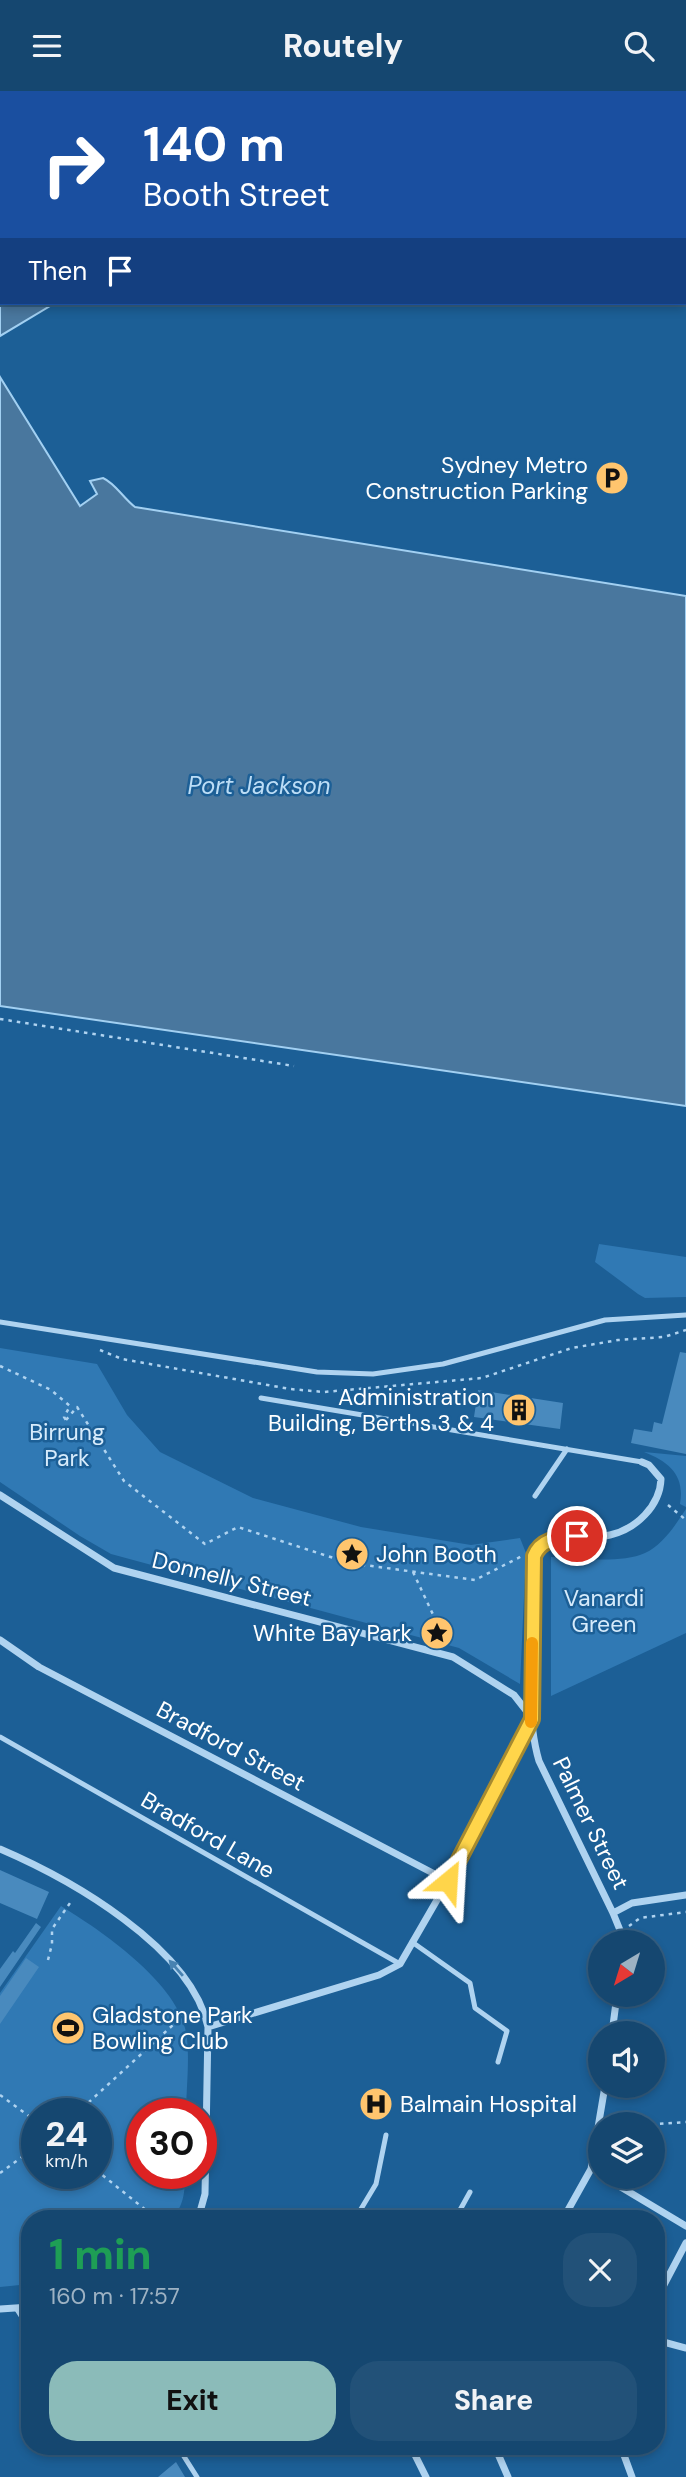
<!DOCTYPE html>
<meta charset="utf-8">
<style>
body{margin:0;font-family:"DM Sans",sans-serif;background:#225178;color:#f1f3f6;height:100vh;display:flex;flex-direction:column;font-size:26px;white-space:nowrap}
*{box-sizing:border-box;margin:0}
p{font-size:23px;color:#9db2c3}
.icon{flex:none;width:38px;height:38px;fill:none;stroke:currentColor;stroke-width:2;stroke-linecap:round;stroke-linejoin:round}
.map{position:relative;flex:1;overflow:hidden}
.drawer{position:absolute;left:21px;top:2119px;width:644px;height:245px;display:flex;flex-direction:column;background:#154770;border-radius:28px;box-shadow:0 4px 10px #0003,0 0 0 2px #345f83}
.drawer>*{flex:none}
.banner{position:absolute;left:0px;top:0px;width:686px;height:214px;box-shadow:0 4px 10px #0003,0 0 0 2px #345f83;background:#1a4fa0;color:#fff;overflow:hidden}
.needle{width:46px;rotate:218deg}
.fabs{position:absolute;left:588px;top:1839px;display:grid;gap:14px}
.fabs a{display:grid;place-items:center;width:77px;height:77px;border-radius:50%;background:#154770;box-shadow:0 4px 10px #0003,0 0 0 2px #345f83;font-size:35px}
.speed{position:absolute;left:21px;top:2007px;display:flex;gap:14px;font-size:35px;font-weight:700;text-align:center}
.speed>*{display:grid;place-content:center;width:91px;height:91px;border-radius:50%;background:#154770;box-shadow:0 4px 10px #0003,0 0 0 2px #345f83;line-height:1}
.speed small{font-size:18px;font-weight:400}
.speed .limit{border:10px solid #d22;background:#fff;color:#111}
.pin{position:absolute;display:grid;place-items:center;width:60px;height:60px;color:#fff;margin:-30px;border:4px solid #fff;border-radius:50%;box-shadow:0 2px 7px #0007}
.me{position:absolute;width:77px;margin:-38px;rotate:27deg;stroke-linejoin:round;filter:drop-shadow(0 0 5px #0008)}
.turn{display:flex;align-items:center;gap:24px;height:147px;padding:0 28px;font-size:32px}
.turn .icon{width:91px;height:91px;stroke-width:2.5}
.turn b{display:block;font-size:49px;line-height:60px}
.then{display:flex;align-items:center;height:66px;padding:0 28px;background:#0003;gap:14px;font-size:26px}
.round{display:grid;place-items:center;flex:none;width:74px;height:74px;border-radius:28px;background:#225178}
.summary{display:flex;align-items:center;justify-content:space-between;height:119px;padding:0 28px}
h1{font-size:42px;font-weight:800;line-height:52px;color:#1e9e55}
.cta{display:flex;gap:14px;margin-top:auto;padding:14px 28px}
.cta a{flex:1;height:80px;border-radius:28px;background:#8bbbb9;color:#111;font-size:28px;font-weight:800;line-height:80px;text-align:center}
.cta a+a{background:#225178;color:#f1f3f6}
header{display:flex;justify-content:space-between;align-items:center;height:91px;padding:0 28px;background:#154770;font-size:32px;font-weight:800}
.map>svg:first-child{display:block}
</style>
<header><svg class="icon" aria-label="menu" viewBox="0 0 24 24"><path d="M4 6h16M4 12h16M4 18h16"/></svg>Routely<svg class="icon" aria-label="search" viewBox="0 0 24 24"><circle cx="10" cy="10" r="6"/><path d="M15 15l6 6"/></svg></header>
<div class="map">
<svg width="686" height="2386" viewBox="0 0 686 2386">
<rect width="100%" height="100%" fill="#1c5f96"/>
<path fill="#3079b4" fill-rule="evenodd" d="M599,1153l87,13v40l-41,1 -7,-4 -43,-32z
M0,1257l97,16 30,51 33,37 93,46 108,29 110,18 49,-7 6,15 -6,131 -61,-36 -348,-94 -31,-18 -80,-54z
M644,1361l42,4v51l-6,-3c5,-28 -10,-42 -36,-52z
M686,1418v124l-135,63v-139c26,1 70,7 94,-4 18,-8 31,-29 41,-44z
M61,1815c41,25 112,74 124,122 6,22 1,62 1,86h-44v59l43,1c0,18 -1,31 -13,45h-142v65l-30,3v-294zM37,2023h59v59h-59z"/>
<path fill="#49779e" stroke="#a2d0f2" stroke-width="2" d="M0,0h412l-410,2v210h53l-55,33z
M0,286l80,129 17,-12 -7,-13 13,-3c13,6 20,20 32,29l551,89v510l-686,-100z"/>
<path fill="#498abe" d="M680,1261l6,1v101l-55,-11 3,-14 18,3 2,-10 8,2z
M478,1299l85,13 -3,26 -86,-12z
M0,1779l49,22 -12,27 -37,-16z
M36,1832l5,4 -41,60v-18l13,-18 2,2z
M26,1867l13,9 -39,57v-28z
M176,2371l9,15h-27z"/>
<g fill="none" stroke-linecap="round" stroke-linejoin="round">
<path stroke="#afd3f0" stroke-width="2.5" stroke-dasharray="3.5 5" stroke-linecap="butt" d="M0,928l294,47
M100,1259l22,9 168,30 34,3 158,-14 90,-30 46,-8 46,-3 22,-7
M0,1275l51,24 19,16 -6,11 2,3
M66,1329l11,-13 47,74 81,63 33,-17 111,36 126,17 49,-25
M668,1414l18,15
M413,1481l33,70
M629,1835l11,-8 46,-6
M48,1869l4,-16v-15l18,-26
M0,2004l37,27
M76,2023l110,-101
M643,2034l43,-3
M96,2079l61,49
M0,2082l37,-27"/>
<path stroke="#afd3f0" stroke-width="5" d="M0,1231l317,50 56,2 70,-10 162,-44 81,-5
M261,1307l381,64
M535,1405l32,-47
M0,1646l400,227
M412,1851l58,41 5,25 32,23 -9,31
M355,2128l21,-35 10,-49
M455,2128l15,-27
M16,2217l14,22
M178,2356l19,30"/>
<path stroke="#afd3f0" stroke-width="7" d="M0,1404l114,73 339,89 61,38 18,23
M0,1549l39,27 409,214
M0,1758c70,30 191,98 208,178
M613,1822l19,-10 54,-8
M623,1852l-1,-8 -9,-22 -74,-152c-16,-54 -7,-140 -6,-198 5,-39 51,-22 77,-28 26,-6 50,-29 51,-56l-12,-14 -7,-3
M612,1942l5,-38
M604,2086l82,49
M198,2128l7,-25 3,-167 171,-52 21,-11 48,-83 84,-162
M563,2128l28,-50 14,-83
M656,2209l30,-57
M0,2218l30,-2
M656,2249l30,8
M411,2356l15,30
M495,2356l13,30
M621,2356l11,30"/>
</g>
<defs><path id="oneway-solid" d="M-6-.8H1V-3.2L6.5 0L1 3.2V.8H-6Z" transform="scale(1.75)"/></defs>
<use fill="#4882b1" href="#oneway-solid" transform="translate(176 1877) rotate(-131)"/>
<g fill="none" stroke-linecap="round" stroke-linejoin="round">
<defs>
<path id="route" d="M448,1790l84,-162 2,-163c7,-18 26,-18 43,-20"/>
</defs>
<use href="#route" stroke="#a68a30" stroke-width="18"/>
<use href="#route" stroke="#ffd54a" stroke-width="12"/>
<path stroke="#f59e0b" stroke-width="12" d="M531,1631l1,-79"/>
</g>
<defs>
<symbol id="parking-disc" viewBox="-11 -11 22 22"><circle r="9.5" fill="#ffc56e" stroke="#1c5f96"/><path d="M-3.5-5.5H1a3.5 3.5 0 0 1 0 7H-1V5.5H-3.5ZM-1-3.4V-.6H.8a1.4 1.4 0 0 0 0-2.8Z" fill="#111"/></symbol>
<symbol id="building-disc" viewBox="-11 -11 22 22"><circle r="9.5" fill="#ffc56e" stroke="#1c5f96"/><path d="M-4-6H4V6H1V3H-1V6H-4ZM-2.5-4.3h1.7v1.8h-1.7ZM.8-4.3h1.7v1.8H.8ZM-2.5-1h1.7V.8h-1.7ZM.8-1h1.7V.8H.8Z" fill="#111"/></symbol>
<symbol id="sight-disc" viewBox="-11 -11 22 22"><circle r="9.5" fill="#ffc56e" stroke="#1c5f96"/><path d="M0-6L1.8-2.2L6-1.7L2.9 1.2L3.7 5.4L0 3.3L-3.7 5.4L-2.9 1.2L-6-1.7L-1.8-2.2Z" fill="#111"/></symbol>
<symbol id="stadium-disc" viewBox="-11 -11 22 22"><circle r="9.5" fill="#ffc56e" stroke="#1c5f96"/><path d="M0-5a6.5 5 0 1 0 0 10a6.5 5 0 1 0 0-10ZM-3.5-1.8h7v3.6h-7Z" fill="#111"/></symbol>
<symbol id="hospital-disc" viewBox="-11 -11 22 22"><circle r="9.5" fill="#ffc56e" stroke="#1c5f96"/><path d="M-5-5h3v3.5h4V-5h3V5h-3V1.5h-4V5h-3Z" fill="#111"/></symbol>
</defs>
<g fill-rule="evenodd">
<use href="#parking-disc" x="593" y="368" width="38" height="38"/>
<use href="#building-disc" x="500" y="1300" width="38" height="38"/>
<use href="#sight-disc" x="333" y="1444" width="38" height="38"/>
<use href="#sight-disc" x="418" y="1523" width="38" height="38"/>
<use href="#stadium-disc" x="49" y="1918" width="38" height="38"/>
<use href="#hospital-disc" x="357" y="1994" width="38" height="38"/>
</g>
<g text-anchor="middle" stroke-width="5" stroke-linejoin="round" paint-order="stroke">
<g font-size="23" fill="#fff" stroke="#1c5f96" text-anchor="end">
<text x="588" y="382">Sydney Metro<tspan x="588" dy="26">Construction Parking</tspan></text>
<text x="494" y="1314">Administration<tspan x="494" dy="26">Building, Berths 3 &amp; 4</tspan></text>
<text x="376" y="1471" text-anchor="start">John Booth</text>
<text x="412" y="1550">White Bay Park</text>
<text x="92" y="1932" text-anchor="start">Gladstone Park<tspan x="92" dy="26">Bowling Club</tspan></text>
<text x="400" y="2021" text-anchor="start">Balmain Hospital</text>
</g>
<g font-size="23" fill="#d6ebfb" stroke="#1c5f96">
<text x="67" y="1349">Birrung<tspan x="67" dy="26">Park</tspan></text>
<text x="604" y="1515">Vanardi<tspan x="604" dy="26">Green</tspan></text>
</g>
<g font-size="23" fill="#fff" stroke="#1c5f96">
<text transform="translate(232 1488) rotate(14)" y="8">Donnelly Street</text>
<text transform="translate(231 1655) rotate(28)" y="8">Bradford Street</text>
<text transform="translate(591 1732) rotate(64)" y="8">Palmer Street</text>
<text transform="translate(208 1744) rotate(30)" y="8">Bradford Lane</text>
</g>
<g font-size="24" font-style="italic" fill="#bcddf6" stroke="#1c5f96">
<text x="259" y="703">Port Jackson</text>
</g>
</g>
</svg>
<div class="fabs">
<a><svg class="needle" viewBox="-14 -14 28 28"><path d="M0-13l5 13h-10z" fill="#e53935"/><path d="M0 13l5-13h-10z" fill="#9db2c3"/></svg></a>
<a><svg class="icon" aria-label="sound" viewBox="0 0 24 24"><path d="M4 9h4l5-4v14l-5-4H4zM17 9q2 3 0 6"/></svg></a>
<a><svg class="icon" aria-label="layers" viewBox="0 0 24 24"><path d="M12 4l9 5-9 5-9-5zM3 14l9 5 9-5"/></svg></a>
</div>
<div class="speed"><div>24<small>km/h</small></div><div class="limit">30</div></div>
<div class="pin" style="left:577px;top:1445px;background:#d93025"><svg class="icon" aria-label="arrive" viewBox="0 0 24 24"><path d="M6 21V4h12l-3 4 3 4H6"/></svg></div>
<svg class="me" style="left:448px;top:1790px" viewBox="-20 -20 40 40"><path d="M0-17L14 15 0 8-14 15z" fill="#ffd54a" stroke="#fff" stroke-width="4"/></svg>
<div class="banner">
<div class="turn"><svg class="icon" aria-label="right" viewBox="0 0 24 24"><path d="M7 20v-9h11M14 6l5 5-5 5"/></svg><div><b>140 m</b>Booth Street</div></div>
<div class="then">Then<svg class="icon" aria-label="arrive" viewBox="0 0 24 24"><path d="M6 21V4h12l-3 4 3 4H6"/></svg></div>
</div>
<section class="drawer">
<div class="summary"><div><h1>1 min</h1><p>160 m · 17:57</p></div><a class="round"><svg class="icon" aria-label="close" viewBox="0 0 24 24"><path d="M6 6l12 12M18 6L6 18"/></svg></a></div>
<div class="cta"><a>Exit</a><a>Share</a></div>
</section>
</div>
